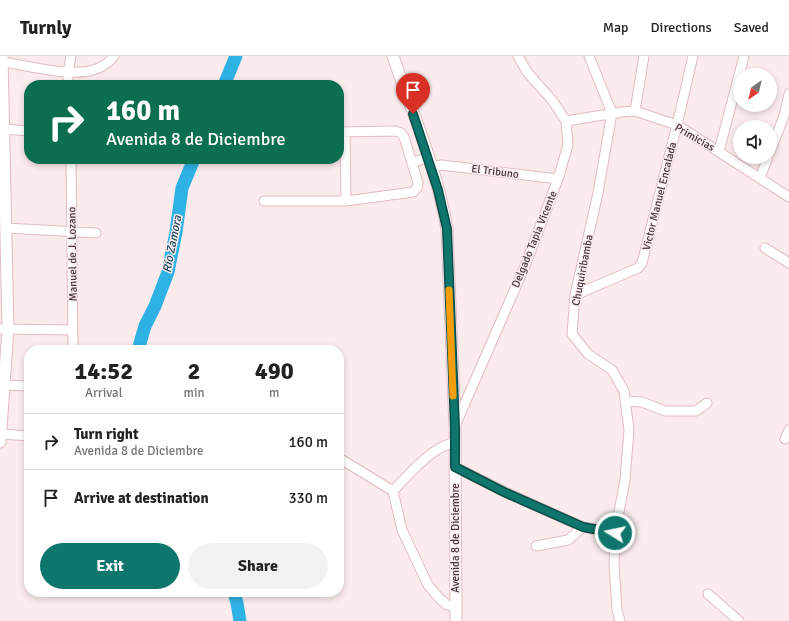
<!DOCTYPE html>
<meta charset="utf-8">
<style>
body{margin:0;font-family:Signika,sans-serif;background:#f2f2f2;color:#222;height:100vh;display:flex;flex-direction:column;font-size:15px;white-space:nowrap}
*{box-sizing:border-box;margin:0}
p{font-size:13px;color:#767676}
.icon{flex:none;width:22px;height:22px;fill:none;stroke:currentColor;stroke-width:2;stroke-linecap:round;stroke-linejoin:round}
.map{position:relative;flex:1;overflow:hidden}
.sheet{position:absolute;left:24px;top:289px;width:320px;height:252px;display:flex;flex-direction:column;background:#fff;border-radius:16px;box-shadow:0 2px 6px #0003}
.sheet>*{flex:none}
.banner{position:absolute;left:24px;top:24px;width:320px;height:84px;border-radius:16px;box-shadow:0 2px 6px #0003;background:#0b6e4f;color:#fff;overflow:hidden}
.needle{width:26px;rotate:214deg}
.controls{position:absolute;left:733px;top:12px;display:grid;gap:8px}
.controls a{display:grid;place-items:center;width:44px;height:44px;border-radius:50%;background:#fff;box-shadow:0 2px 6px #0003;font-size:20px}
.pin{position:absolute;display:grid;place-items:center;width:34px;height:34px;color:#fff;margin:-41px -17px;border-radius:50% 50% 50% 0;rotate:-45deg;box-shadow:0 0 4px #0007}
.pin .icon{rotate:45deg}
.me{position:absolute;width:44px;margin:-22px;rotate:280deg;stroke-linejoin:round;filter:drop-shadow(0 0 3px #0008)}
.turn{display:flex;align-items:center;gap:14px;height:84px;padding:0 16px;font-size:18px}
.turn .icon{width:52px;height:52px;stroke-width:2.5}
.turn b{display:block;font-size:28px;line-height:34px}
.eta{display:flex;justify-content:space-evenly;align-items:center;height:68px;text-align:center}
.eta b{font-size:24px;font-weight:800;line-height:28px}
.cta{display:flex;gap:8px;margin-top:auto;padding:8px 16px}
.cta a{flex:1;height:46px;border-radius:24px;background:#0f766e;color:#fff;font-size:16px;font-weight:800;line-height:46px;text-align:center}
.cta a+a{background:#f2f2f2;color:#222}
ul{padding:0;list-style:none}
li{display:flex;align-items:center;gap:12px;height:56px;padding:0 16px;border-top:1px solid #e0e0e0}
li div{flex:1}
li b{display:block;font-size:15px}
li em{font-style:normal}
header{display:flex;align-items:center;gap:24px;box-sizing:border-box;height:56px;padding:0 20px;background:#fff;border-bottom:1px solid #e0e0e0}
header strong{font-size:19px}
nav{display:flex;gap:22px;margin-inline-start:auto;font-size:14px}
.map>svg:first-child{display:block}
</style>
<header>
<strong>Turnly</strong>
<nav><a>Map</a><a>Directions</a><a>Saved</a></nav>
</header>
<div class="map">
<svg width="789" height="565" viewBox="0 0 789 565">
<rect width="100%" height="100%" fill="#fbebed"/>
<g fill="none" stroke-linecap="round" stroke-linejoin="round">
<path stroke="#2eb1e3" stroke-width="13" d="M224,29l12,-29
M138,294l7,-24 10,-20 13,-34 8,-40 6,-44 12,-29
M234,536l3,11 3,18"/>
<defs>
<path id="minor" d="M589,0l23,57
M2,6c31,3 90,25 112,-6
M68,29v-12l3,-17
M635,55l9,-55
M612,57l-14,80 -23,102 -3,39 16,20 24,16 12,21 5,39 -4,50 -10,53 -1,31 3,46 3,11
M566,65l56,-9 13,-1 42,14 112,72
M3,73l26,2
M345,76l1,69
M719,95l25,-95
M770,96l14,-36 5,-22
M71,103l2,191
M412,106l16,-4
M431,111l11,-2 116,14
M760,122l8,-21
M264,145h82l67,-9 4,-4 1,-5 -14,-46 -3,-4 -6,-2 -56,1
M6,172l90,5
M765,192l24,15
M575,239l63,-27 4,-5 35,-138 16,-69
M0,273l73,1
M3,329l26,1
M625,345l17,1 23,9h31l11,-8
M455,370l70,-160 33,-87 10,-34 -2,-24 -14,-21 -25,-28 -9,-16
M1,378l28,2
M785,383l4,-9
M339,402l54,33 9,39 26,55 12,14 7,6 8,2
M455,411l50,25 78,35 32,6
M393,435c14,-15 41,-46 61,-48
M536,490l32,-6 15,-13
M708,538l31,27"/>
<path id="major" d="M393,0c19,56 44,113 54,173l8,198 1,194
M0,386l8,-113 -6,-273"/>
</defs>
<use href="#minor" stroke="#e0bcc0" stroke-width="11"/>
<use href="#major" stroke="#e0bcc0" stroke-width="13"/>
<use href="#minor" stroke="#fff" stroke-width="9"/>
<use href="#major" stroke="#fff" stroke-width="11"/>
</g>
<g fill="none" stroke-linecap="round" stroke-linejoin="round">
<defs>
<path id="route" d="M413,58l25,76 9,39 8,198v40l49,25 79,35 32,6"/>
</defs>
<use href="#route" stroke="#0a4d48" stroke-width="10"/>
<use href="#route" stroke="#0f766e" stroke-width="7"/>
<path stroke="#f59e0b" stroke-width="7" d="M449,234l4,106"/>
</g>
<g text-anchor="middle" stroke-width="3" stroke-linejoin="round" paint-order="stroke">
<g font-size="11" fill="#463839" stroke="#fbebed">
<text transform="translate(695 81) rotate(30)" y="4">Primicias</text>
<text transform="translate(495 115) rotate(7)" y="4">El Tribuno</text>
<text transform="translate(659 140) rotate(-76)" y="4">Victor Manuel Encalada</text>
<text transform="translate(534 183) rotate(-68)" y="4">Delgado Tapia Vicente</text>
<text transform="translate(72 198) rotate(-91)" y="4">Manuel de J. Lozano</text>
<text transform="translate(582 214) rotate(-79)" y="4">Chuquiribamba</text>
<text transform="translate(455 482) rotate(-90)" y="4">Avenida 8 de Diciembre</text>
</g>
<g font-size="12" font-style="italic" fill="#14485d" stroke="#fbebed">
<text transform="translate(172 188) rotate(-79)" y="4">Río Zamora</text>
</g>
</g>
</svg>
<div class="controls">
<a><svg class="needle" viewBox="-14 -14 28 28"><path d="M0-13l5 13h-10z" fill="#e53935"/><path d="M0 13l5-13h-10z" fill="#767676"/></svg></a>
<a><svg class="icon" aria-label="sound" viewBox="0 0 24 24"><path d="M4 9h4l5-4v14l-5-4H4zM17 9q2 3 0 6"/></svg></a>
</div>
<div class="pin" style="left:413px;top:58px;background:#d93025"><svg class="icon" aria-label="arrive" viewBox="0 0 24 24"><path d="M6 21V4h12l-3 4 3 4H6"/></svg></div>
<svg class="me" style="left:615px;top:477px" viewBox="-20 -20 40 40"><circle r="17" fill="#0f766e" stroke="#fff" stroke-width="3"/><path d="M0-11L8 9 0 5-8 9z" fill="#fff"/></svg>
<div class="banner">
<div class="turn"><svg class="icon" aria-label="right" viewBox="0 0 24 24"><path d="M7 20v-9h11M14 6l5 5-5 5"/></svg><div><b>160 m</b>Avenida 8 de Diciembre</div></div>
</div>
<section class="sheet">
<div class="eta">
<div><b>14:52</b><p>Arrival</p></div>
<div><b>2</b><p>min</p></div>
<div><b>490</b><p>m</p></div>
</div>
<ul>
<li><svg class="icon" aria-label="right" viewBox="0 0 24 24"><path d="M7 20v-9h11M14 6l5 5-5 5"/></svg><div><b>Turn right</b><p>Avenida 8 de Diciembre</p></div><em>160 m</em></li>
<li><svg class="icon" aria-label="arrive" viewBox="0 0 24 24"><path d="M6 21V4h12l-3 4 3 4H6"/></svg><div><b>Arrive at destination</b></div><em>330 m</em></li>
</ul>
<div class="cta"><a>Exit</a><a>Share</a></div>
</section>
</div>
